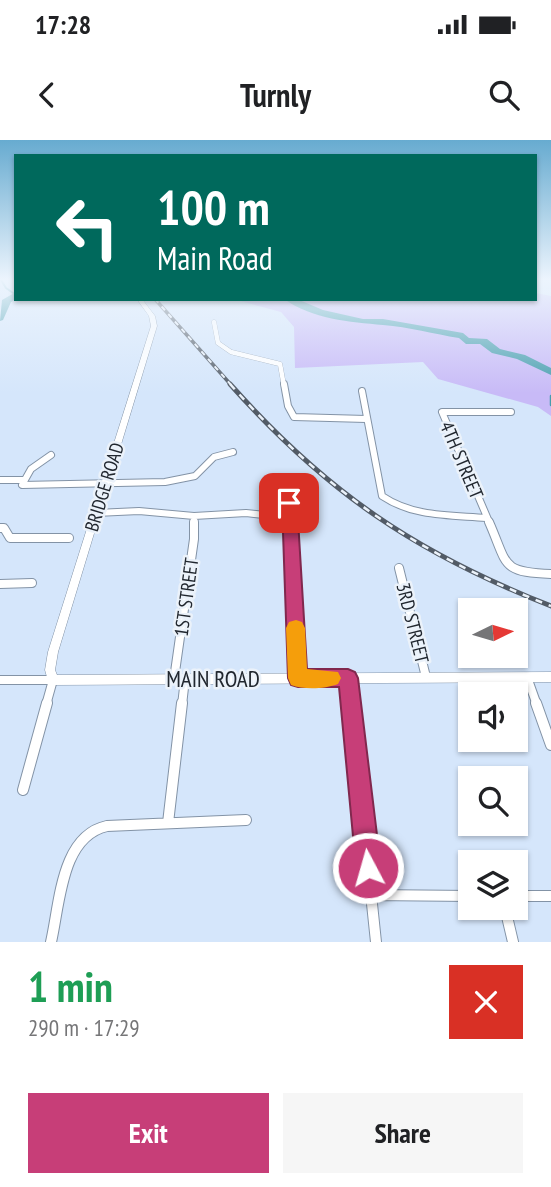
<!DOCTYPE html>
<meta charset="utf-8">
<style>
body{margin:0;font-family:"PT Sans Narrow",sans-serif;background:#f6f6f6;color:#202124;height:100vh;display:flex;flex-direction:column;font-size:26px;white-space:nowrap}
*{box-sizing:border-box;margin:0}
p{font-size:23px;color:#757577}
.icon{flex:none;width:38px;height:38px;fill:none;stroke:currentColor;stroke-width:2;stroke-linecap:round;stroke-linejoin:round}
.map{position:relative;height:802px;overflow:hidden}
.drawer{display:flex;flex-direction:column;background:#fff;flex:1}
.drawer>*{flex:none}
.guide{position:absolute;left:14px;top:14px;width:523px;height:147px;border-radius:0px;box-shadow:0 2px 5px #0004;background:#00695c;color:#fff;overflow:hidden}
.needle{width:46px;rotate:85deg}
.buttons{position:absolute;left:458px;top:458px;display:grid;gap:14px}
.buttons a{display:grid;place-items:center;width:70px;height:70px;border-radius:0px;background:#fff;box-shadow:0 2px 5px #0004;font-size:35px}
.pin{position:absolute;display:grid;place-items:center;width:60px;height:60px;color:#fff;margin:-30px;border-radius:14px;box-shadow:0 4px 10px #0006}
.me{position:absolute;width:77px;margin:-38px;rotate:354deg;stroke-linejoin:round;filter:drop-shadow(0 0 5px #0008)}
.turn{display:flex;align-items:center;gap:24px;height:147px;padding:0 28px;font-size:32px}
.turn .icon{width:91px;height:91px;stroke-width:2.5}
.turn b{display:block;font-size:49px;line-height:60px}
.round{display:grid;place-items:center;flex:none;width:74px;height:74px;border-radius:0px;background:#f6f6f6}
.head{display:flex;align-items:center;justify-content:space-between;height:119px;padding:0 28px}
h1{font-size:42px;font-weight:700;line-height:52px;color:#1e9e55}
.primary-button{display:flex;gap:14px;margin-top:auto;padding:14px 28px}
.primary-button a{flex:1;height:80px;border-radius:0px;background:#c73e78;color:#fff;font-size:28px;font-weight:700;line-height:80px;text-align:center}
.primary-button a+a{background:#f6f6f6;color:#202124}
.status{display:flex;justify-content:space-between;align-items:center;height:49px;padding:0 35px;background:#fff;direction:ltr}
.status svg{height:19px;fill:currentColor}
header{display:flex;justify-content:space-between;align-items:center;height:91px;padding:0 28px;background:#fff;font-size:32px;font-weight:700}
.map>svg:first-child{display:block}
</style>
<div class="status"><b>17:28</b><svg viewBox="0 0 49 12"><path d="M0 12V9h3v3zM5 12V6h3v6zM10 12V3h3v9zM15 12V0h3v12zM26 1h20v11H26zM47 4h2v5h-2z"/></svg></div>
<header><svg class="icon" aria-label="back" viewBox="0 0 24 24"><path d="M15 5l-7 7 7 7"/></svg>Turnly<svg class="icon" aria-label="search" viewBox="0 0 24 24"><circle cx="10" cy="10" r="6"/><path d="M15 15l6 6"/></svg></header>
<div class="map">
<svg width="551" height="802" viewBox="0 0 551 802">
<rect width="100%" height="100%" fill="#d5e6fb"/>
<path fill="#c8baf7" d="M536,153l15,3v120l-13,-9 -100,-28 -15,-17 -128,6 -1,-41 -13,-15 -48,-13h303z"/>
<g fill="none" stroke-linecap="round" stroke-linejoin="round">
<path stroke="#469dad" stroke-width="2" d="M1,140l5,8 10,7"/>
<path stroke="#469dad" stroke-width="2.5" d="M551,256v9"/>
<path fill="#469dad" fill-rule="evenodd" d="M16,152v7l-5,3 -8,18 -3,1 2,-21z
M284,159h13l26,11 40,9h20l80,14 6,5 18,1 13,10 25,6 26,13v7l-34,-16 -25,-6 -12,-9h-14l-7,-6c-25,-4 -50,-11 -76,-13 -33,-3 -71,-6 -99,-26z"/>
<defs>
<path id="minor-far3" d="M214,182l4,21 13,9 49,12 4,22"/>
<path id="minor-far2" d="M284,244l4,22 6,11 72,2
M362,251l20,105c31,21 68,19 104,22
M51,315l-20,14 -9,16 143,-3 30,-6 19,-19 19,-5
M0,340h24
M287,348l2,36
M96,373l43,-2 55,5 52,-3 45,5
M194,376v8
M490,384l-48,-112h69"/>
<path id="minor-far1" d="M289,382l9,156
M489,382c19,43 11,50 62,52
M0,388h4l6,10h59
M399,428l27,109
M0,444l32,-1
M527,537l10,28
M348,538l3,27
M174,539l20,-140v-17
M0,540h53l-7,25
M182,565l3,-26"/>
<path id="minor" d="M351,563l25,239
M536,563l15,42
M23,650l24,-87
M168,683l14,-120
M371,755l100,1
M516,756h35
M505,768l8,34
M51,802c9,-39 10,-106 56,-116l139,-6"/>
<path id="tertiary" d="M137,159h5l13,17 2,10 -99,326 -3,18 2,5 494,-3v10l-498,3 -4,-1 -4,-14 3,-18 103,-326 -2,-10z"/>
</defs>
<use href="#minor-far3" stroke="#8393a6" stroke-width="5"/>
<use href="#minor-far2" stroke="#8393a6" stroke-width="8"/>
<use href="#minor-far1" stroke="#8393a6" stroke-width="10"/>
<use href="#minor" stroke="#8393a6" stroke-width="12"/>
<use href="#tertiary" stroke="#8393a6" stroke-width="1"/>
<use href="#minor-far3" stroke="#fff" stroke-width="4.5"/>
<use href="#minor-far2" stroke="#fff" stroke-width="6"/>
<use href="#minor-far1" stroke="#fff" stroke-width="8"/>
<use href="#minor" stroke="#fff" stroke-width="10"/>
<use href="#tertiary" fill="#fff" fill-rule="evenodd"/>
<defs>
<path id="rail-far1" d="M155,159l77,87"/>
<path id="rail" d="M230,244c97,109 186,169 321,222"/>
</defs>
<use href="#rail-far1" stroke="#525b66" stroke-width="3.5"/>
<use href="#rail" stroke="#525b66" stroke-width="5"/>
<use href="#rail-far1" stroke="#ebf2fa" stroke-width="2" stroke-dasharray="5" stroke-linecap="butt"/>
<use href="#rail" stroke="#ebf2fa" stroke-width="2.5" stroke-dasharray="7" stroke-linecap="butt"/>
</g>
<linearGradient id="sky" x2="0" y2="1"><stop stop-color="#67abd0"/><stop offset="0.55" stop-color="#ecf4fd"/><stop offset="1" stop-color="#ecf4fd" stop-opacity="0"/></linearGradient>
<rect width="551" height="253" fill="url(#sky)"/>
<path fill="#c73e78" stroke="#81284e" stroke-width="2" d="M289,358l8,5 10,166h41l7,3 3,6 23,190 -4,8 -9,4 -8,-4 -4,-8 -17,-181h-41l-7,-2 -3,-7 -6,-175z"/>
<path fill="#f59e0b" d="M296,480l6,2 3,6 2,41 31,3 3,6 -3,6c-13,5 -34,6 -47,1l-3,-7 -2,-50 3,-6z"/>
<g text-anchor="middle" stroke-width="5" stroke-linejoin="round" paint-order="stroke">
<g font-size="19" fill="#21272f" stroke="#ebf2fa">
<text transform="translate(462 320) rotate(67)" y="7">4TH STREET</text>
<text transform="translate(104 347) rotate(-73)" y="7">BRIDGE ROAD</text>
<text transform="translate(186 457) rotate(-82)" y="7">1ST STREET</text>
<text transform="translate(413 483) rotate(76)" y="7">3RD STREET</text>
</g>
<g font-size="23" fill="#21272f" stroke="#ebf2fa">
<text x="213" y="547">MAIN ROAD</text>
</g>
</g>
</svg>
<div class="buttons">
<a><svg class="needle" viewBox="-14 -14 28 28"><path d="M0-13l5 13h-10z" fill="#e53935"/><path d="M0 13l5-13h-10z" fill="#757577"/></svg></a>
<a><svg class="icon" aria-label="sound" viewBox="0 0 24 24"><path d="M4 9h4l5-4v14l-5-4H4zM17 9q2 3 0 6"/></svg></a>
<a><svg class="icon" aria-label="search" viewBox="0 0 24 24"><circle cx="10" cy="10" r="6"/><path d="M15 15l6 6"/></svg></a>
<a><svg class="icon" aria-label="layers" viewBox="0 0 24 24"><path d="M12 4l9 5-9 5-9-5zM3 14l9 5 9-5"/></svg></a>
</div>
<div class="pin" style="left:289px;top:363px;background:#d93025"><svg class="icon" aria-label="arrive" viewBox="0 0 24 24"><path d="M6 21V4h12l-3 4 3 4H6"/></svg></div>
<svg class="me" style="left:368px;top:728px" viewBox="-20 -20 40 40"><circle r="17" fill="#c73e78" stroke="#fff" stroke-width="3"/><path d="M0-11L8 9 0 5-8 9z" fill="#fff"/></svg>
<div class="guide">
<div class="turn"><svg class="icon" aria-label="left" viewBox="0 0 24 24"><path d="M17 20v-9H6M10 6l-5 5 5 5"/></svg><div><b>100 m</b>Main Road</div></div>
</div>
</div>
<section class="drawer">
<div class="head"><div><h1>1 min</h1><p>290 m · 17:29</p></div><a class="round" style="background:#d93025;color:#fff"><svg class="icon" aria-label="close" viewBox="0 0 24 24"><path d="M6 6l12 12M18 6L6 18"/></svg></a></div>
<div class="primary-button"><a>Exit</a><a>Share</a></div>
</section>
